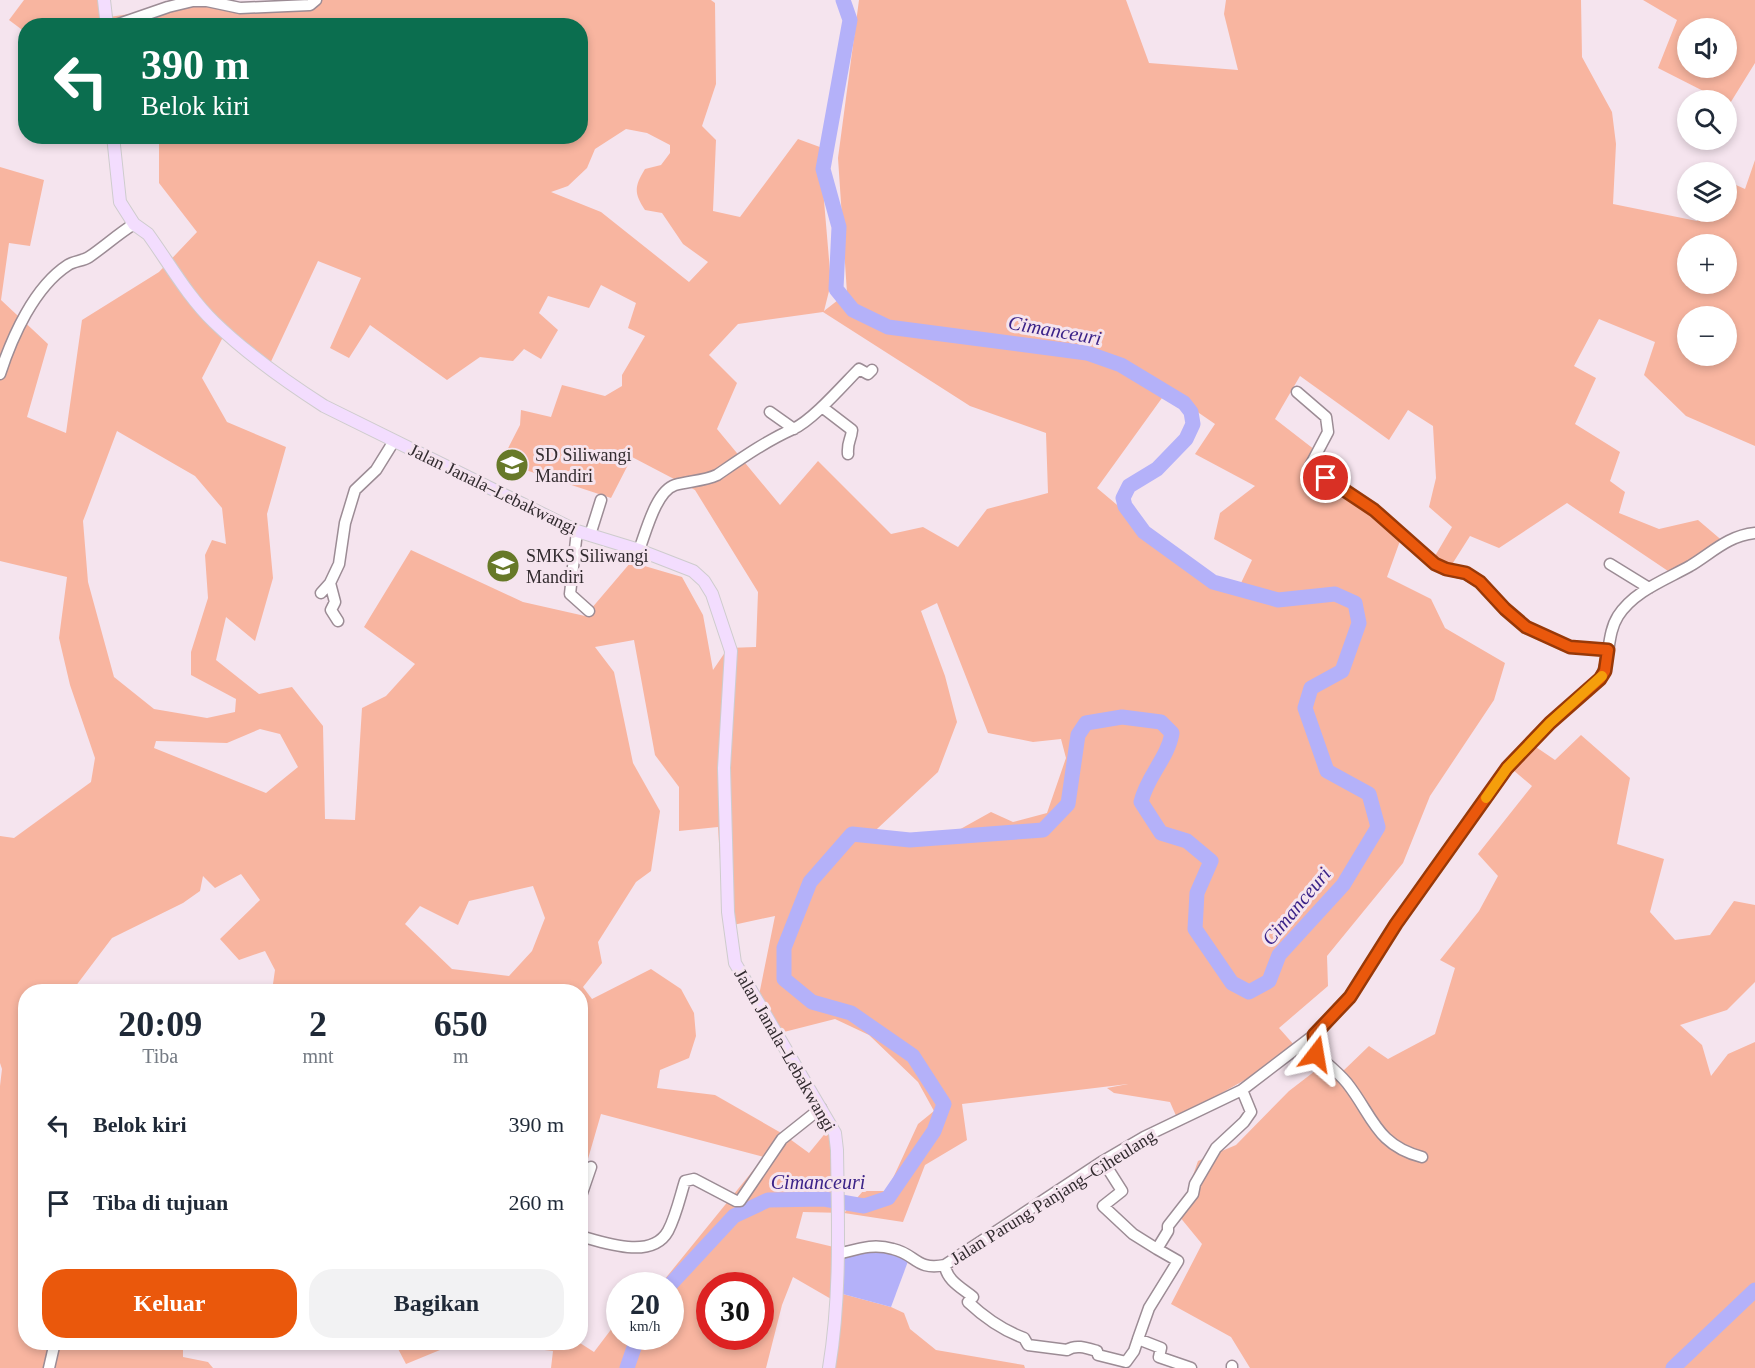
<!DOCTYPE html>
<html lang="id">
<meta charset="utf-8">
<style>
body{margin:0;font-family:"Times New Roman",serif;background:#f2f2f3;color:#1f2937;height:100vh;display:flex;flex-direction:column;font-size:22px;white-space:nowrap}
*{box-sizing:border-box;margin:0}
p{font-size:20px;color:#747a83}
.icon{flex:none;width:33px;height:33px;fill:none;stroke:currentColor;stroke-width:2;stroke-linecap:round;stroke-linejoin:round}
.map{position:relative;flex:1;overflow:hidden}
.drawer{position:absolute;left:18px;top:984px;width:570px;height:366px;display:flex;flex-direction:column;background:#fff;border-radius:24px;box-shadow:0 3px 9px #0003}
.drawer>*{flex:none}
.top-card{position:absolute;left:18px;top:18px;width:570px;height:126px;border-radius:24px;box-shadow:0 3px 9px #0003;background:#0b6e4f;color:#fff;overflow:hidden}
.controls{position:absolute;left:1677px;top:18px;display:grid;gap:12px}
.controls a{display:grid;place-items:center;width:60px;height:60px;border-radius:50%;background:#fff;box-shadow:0 3px 9px #0003;font-size:30px}
.speed{position:absolute;left:606px;top:1272px;display:flex;gap:12px;font-size:30px;font-weight:700;text-align:center}
.speed>*{display:grid;place-content:center;width:78px;height:78px;border-radius:50%;background:#fff;box-shadow:0 3px 9px #0003;line-height:1}
.speed small{font-size:15px;font-weight:400}
.speed .limit{border:9px solid #d22;background:#fff;color:#111}
.pin{position:absolute;display:grid;place-items:center;width:51px;height:51px;color:#fff;margin:-26px;border:3px solid #fff;border-radius:50%;box-shadow:0 2px 6px #0007}
.me{position:absolute;width:66px;margin:-33px;rotate:14deg;stroke-linejoin:round;filter:drop-shadow(0 0 4px #0008)}
.turn{display:flex;align-items:center;gap:21px;height:126px;padding:0 24px;font-size:27px}
.turn .icon{width:78px;height:78px;stroke-width:2.5}
.turn b{display:block;font-size:42px;line-height:51px}
.eta{display:flex;justify-content:space-evenly;align-items:center;height:102px;text-align:center}
.eta b{font-size:36px;font-weight:600;line-height:42px}
.primary-button{display:flex;gap:12px;margin-top:auto;padding:12px 24px}
.primary-button a{flex:1;height:69px;border-radius:24px;background:#ea580c;color:#fff;font-size:24px;font-weight:600;line-height:69px;text-align:center}
.primary-button a+a{background:#f2f2f3;color:#1f2937}
ul{padding:0;list-style:none}
li{display:flex;align-items:center;gap:18px;height:78px;padding:0 24px}
li div{flex:1}
li b{display:block;font-size:22px}
li em{font-style:normal}
.map>svg:first-child{display:block}
</style>
<div class="map">
<svg width="1755" height="1368" viewBox="0 0 1755 1368">
<rect width="100%" height="100%" fill="#f5e4ee"/>
<path fill="#f8b5a0" fill-rule="evenodd" d="M24,0h79l6,17 90,-13 97,1 21,-5h394l4,3 1,81 -14,42 14,14 -3,71 27,6 58,-78 30,11 -6,27 9,106 -7,28 23,-18 -9,-135 21,-158h267l23,63 89,7 -14,-56 2,-14h355l1,57 30,55 4,32 -3,60 84,17 4,-9h25l1,-31 18,8 10,-29v286l-69,-30 -42,-41 11,-33 -56,-23 -25,47 22,12 -21,46 45,28 -10,29 15,11 -6,21 40,16 39,-9 27,23 -54,30 -104,-70 -68,45 -29,-12 -19,30 -16,-10 17,-29 -23,-20 7,-29 -3,-52 -25,-16 -19,30 -89,-64 -25,43 40,31 -12,22 77,47 20,22 -13,36 44,22 14,29 60,35 -11,37 -64,96 -27,67 -76,93 1,30 -49,42 16,18 -27,21 -91,51 -7,-16 -56,-9 -7,-5 21,-4 -166,20 5,36 -42,25 -22,57 -59,-9 -41,-1 -7,26 42,10 1,45 52,14 13,6 6,16 26,21 88,15 1,3h-196l9,-65 -45,-26 -11,28 -16,63h-215l2,-17 -67,-8h94l14,9 25,-33 1,17h50v-50l-10,-1 104,-128 -163,-43 -20,69 -1,-191 -308,-1 3,-21 -10,-19 -26,9 -19,-21 40,-39 -19,-26 -26,14 -12,-12 -3,15 -17,12 -71,35 -40,53 -46,1v350l157,1v14l25,5 5,6h-213v-282l2,-17 -2,-6v-227l14,2 77,-56 4,-24 -25,-73 -11,-47 8,-61 -67,-16v-394l44,13 -14,66 -21,-3 -8,57 47,44 -21,73 39,16 16,-113 77,-48 38,-40 -38,-49v-46l421,-1v-110h-554l-1,6 -16,-12zM626,129l21,4 23,12v8l-9,12 -16,4c-11,18 -11,24 0,41l17,3 21,31 25,18 -19,20 -88,-70 -50,-20 17,-6 19,-18 8,-19zM1688,244h38v40h-38zM318,261l43,17 -31,70 19,10 21,-33 77,55 33,-23 33,4 11,-12 17,10 17,-29 -19,-17 9,-17 41,12 12,-23 35,18 -8,25 17,8 -23,39v11l-17,10 -43,-11 -11,32 -30,-7 -1,15 -19,37 110,36 21,-41 63,33 63,102 -2,55 -28,1 -15,22 -10,-55 -21,-38 -51,-15 -46,54 -62,-14 -112,-52 -47,77 51,37 -29,32 -24,12 -7,112 -30,-1 -2,-93 -31,-39 -33,7 -43,-34 10,-43 29,24 18,-63 -6,-64 19,-67 -59,-25 -25,-44 21,-41 45,31zM823,312l147,94 76,27 2,60 -61,16 -29,38 -35,-20 -32,7 -73,-73 -38,44 -63,-76 20,-46 -28,-28 29,-31zM1688,316h38v40h-38zM1167,391l48,33 -20,30 60,32 -35,27 -6,26 38,21 -11,23 -29,2 -115,-97zM117,431l78,45 27,32 4,36 -14,-4 -7,15 3,43 -17,54v23l45,24 -1,13 -28,6 -53,-9 -40,-32 -26,-95 -5,-61zM937,603l51,130 45,9 28,-3 5,19 -19,55 -34,9 -22,-10 -61,34 -67,-4 75,-70 19,-50 -12,-46 -24,-65zM634,640l21,115 24,32v44l39,-4 6,100 51,-11 -18,89 23,28 55,-14 34,16 49,47 16,29 -16,13 -31,67h-24l-18,21 -13,-87 -23,28 -26,-19 -68,-39 -58,-7 3,-18 29,-12 7,-22 -2,-23 -13,-24 -30,-20 -59,30 -9,-12 19,-24 -4,-21 38,-60 15,-11 9,-60 -27,-48 -19,-91 -19,-25zM260,729l20,5 18,33 -32,26 -112,-45 2,-7 71,2zM533,886l12,32 -13,33 -23,25 -57,-7 -47,-45 15,-18 38,19 11,-24zM710,1286h50v50h-50z
M1643,0h112v63l-26,42 -3,-5h-5l-63,-32 19,-48zM1688,28h38v40h-38z
M1581,735l49,43 -13,66 47,15 -14,53 25,28 35,-5 24,-34 21,4v77l-28,28 -47,15 22,20 9,31 17,-22 27,-12v326h-505l-19,-31 -60,-33 31,-60 -23,-28 19,-55 38,-16 53,-54 39,-30 14,11 27,-26 19,13 47,-25 20,-66 -15,-8 39,-49 19,-35 -20,-22 54,-68 -20,-17 21,-24 22,15z
M395,1343h62l-51,21z"/>
<path fill="#b4b1f9" d="M865,1245l45,11 -19,51 -52,-14 1,-35z"/>
<g fill="none" stroke-linecap="round" stroke-linejoin="round">
<path stroke="#b4b1f9" stroke-width="15" d="M669,1286l65,-70 34,-16 56,-1 40,7 24,-8 46,-67 10,-27 -31,-48 -62,-43 -39,-11 -28,-23v-31l26,-66 42,-48 58,6 133,-10 25,-26 10,-69 8,-12 36,-6 39,5 11,11c-4,25 -25,43 -31,69l20,31 26,8 24,20 -14,32 -2,36 37,54 17,9 20,-11 10,-26 64,-70 35,-58 -9,-33 -42,-23 -22,-63 6,-20 31,-17 17,-48 -4,-20 -20,-9 -57,6 -65,-18 -69,-50 -19,-26 -2,-8 6,-12 28,-17 29,-30 7,-15 -2,-12 -7,-9 -63,-38 -34,-12 -199,-26 -35,-17 -17,-21 3,-62 -16,-58 27,-149 -7,-20
M627,1368l11,-32
M1673,1368l82,-78"/>
<defs>
<path id="minor" d="M113,26l55,-19 25,-6h14l33,7 70,-3 6,-5
M0,374c12,-37 34,-87 68,-109 6,-4 15,-4 21,-8 16,-11 29,-23 45,-33
M1297,392l29,25 2,15 -19,36 65,42 61,54 11,5 20,5 14,8 25,27 21,18 44,20 38,3
M822,407l30,23c-1,11 -5,11 -4,24
M770,412l24,17
M577,531l-7,63 19,17
M590,535l11,-35
M639,550c7,-18 17,-59 36,-65 14,-4 29,-4 42,-10 25,-17 49,-34 76,-46 19,-8 51,-45 66,-60l9,5 4,-4
M1610,564l39,24
M321,593l9,-10
M338,621l-7,-11 4,-8 -5,-19 9,-19 6,-41 10,-33 21,-20 18,-29
M1314,1035l2,19c10,9 22,18 31,29 26,33 29,62 75,74
M1103,1161l19,30 -19,15 30,28 24,15 11,-18v-5l25,-32 2,-10 21,-36 28,-26 7,-10 -9,-22
M580,1199l11,-32
M580,1236c25,7 72,24 88,-5 8,-15 12,-34 17,-50l9,-2 42,22h4l42,-62 39,-31
M838,1254c20,-5 35,-11 55,-5 23,5 23,22 52,16l158,-104 41,-24 98,-47 72,-55 36,-38 46,-73 111,-156 43,-45 50,-44c11,-19 6,-44 18,-63 16,-25 47,-36 72,-50 22,-13 37,-30 65,-33
M945,1265c1,15 17,23 28,32l-5,5c17,16 34,28 56,36l4,7 39,5c9,-6 20,-2 30,1l1,4 28,7 8,-11 4,-12 23,9 -2,9 32,11
M1138,1339l11,-31 29,-47 -21,-12
M49,1368l6,-26
M1232,1368v-2"/>
<path id="major" d="M104,0l3,26
M113,136l7,66 14,22 14,10c21,29 40,63 66,88 33,32 71,59 110,84l253,125 62,19 54,21 11,10 8,13 19,57 -7,117 4,144 7,51 100,170 2,17c1,73 4,146 -8,218"/>
</defs>
<use href="#minor" stroke="#9c8c95" stroke-width="13"/>
<use href="#major" stroke="#cecccd" stroke-width="14"/>
<use href="#minor" stroke="#fff" stroke-width="10"/>
<use href="#major" stroke="#f3ddfe" stroke-width="12"/>
</g>
<g fill="none" stroke-linecap="round" stroke-linejoin="round">
<defs>
<path id="route" d="M1316,1054l-2,-19 36,-38 46,-73 111,-156 43,-45 50,-44 5,-8 3,-21 -38,-3 -44,-20 -21,-18 -25,-27 -14,-9 -20,-4 -11,-5 -61,-54 -48,-32"/>
</defs>
<use href="#route" stroke="#983908" stroke-width="15"/>
<use href="#route" stroke="#ea580c" stroke-width="10"/>
<path stroke="#f59e0b" stroke-width="10" d="M1486,798l21,-30 43,-45 52,-47"/>
</g>
<defs>
<symbol id="school-disc" viewBox="-11 -11 22 22"><circle r="9.5" fill="#677928" stroke="#f5e4ee"/><path d="M0-5L7-2L0 1L-7-2ZM-4 1L0 2.5L4 1V4Q0 6-4 4Z" fill="#fff"/></symbol>
</defs>
<g fill-rule="evenodd">
<use href="#school-disc" x="493" y="446" width="38" height="38"/>
<use href="#school-disc" x="484" y="547" width="38" height="38"/>
</g>
<g text-anchor="middle" stroke-width="6" stroke-linejoin="round" paint-order="stroke">
<g font-size="18" fill="#322b2f" stroke="#f5e4ee" text-anchor="start">
<text x="535" y="461">SD Siliwangi<tspan x="535" dy="21">Mandiri</tspan></text>
<text x="526" y="562">SMKS Siliwangi<tspan x="526" dy="21">Mandiri</tspan></text>
</g>
<g font-size="18" fill="#322b2f" stroke="#f5e4ee">
<text transform="translate(493 489) rotate(26)" y="6">Jalan Janala–Lebakwangi</text>
<text transform="translate(785 1050) rotate(60)" y="6">Jalan Janala–Lebakwangi</text>
<text transform="translate(1053 1197) rotate(-32)" y="6">Jalan Parung Panjang–Ciheulang</text>
</g>
<g font-size="20" font-style="italic" fill="#3b2388" stroke="#f5e4ee">
<text transform="translate(1055 330) rotate(10)" y="7">Cimanceuri</text>
<text transform="translate(1296 906) rotate(-50)" y="7">Cimanceuri</text>
<text x="818" y="1189">Cimanceuri</text>
</g>
</g>
</svg>
<div class="controls">
<a><svg class="icon" aria-label="sound" viewBox="0 0 24 24"><path d="M4 9h4l5-4v14l-5-4H4zM17 9q2 3 0 6"/></svg></a>
<a><svg class="icon" aria-label="search" viewBox="0 0 24 24"><circle cx="10" cy="10" r="6"/><path d="M15 15l6 6"/></svg></a>
<a><svg class="icon" aria-label="layers" viewBox="0 0 24 24"><path d="M12 4l9 5-9 5-9-5zM3 14l9 5 9-5"/></svg></a>
<a>+</a>
<a>−</a>
</div>
<div class="speed"><div>20<small>km/h</small></div><div class="limit">30</div></div>
<div class="pin" style="left:1326px;top:478px;background:#d93025"><svg class="icon" aria-label="arrive" viewBox="0 0 24 24"><path d="M6 21V4h12l-3 4 3 4H6"/></svg></div>
<svg class="me" style="left:1316px;top:1054px" viewBox="-20 -20 40 40"><path d="M0-17L14 15 0 8-14 15z" fill="#ea580c" stroke="#fff" stroke-width="4"/></svg>
<div class="top-card">
<div class="turn"><svg class="icon" aria-label="left" viewBox="0 0 24 24"><path d="M17 20v-9H6M10 6l-5 5 5 5"/></svg><div><b>390 m</b>Belok kiri</div></div>
</div>
<section class="drawer">
<div class="eta">
<div><b>20:09</b><p>Tiba</p></div>
<div><b>2</b><p>mnt</p></div>
<div><b>650</b><p>m</p></div>
</div>
<ul>
<li><svg class="icon" aria-label="left" viewBox="0 0 24 24"><path d="M17 20v-9H6M10 6l-5 5 5 5"/></svg><div><b>Belok kiri</b></div><em>390 m</em></li>
<li><svg class="icon" aria-label="arrive" viewBox="0 0 24 24"><path d="M6 21V4h12l-3 4 3 4H6"/></svg><div><b>Tiba di tujuan</b></div><em>260 m</em></li>
</ul>
<div class="primary-button"><a>Keluar</a><a>Bagikan</a></div>
</section>
</div>
